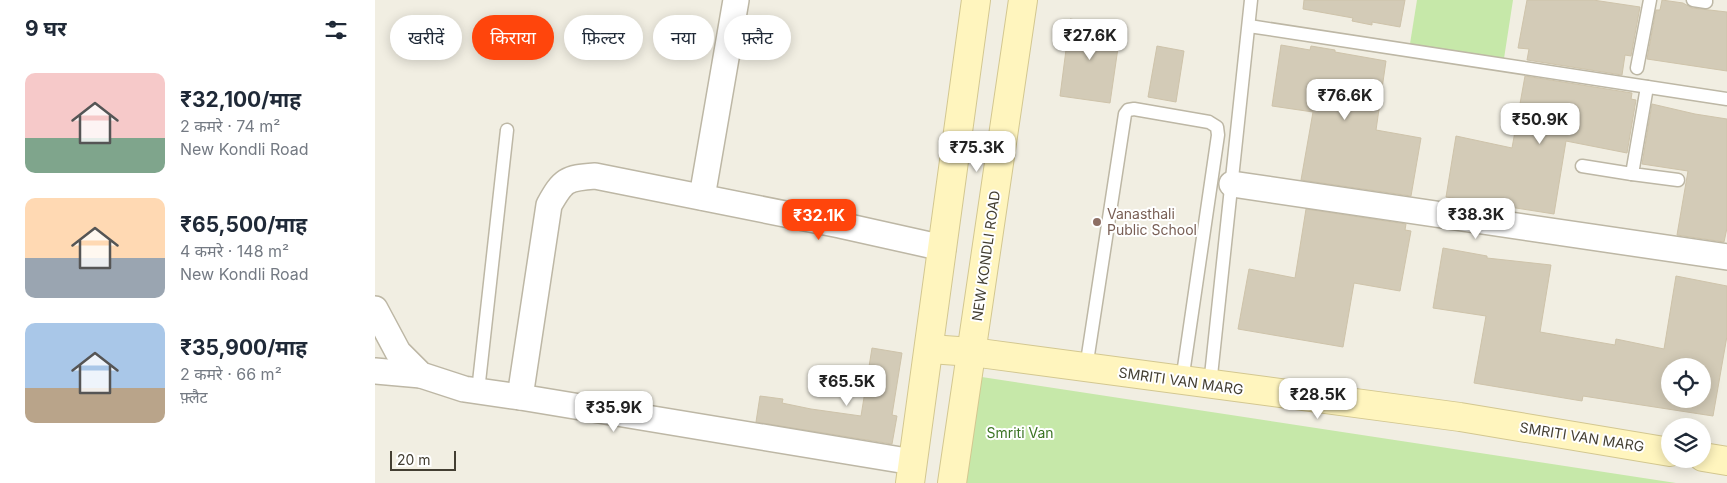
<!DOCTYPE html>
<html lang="hi">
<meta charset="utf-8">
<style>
:root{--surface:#fff;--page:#f6f6f7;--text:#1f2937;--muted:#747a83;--accent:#ff450c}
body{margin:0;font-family:Inter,"Noto Sans Devanagari",sans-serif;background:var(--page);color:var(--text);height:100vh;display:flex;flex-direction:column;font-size:19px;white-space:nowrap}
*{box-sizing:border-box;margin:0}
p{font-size:16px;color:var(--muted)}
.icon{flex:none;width:28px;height:28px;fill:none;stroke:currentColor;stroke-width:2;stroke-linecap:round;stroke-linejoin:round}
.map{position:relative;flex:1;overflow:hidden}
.sheet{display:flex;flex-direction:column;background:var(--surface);width:375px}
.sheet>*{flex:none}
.guide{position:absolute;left:15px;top:15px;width:475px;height:45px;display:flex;gap:10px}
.controls{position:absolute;left:1286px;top:358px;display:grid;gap:10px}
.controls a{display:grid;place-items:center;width:50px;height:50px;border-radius:50%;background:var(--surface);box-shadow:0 2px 12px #0003;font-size:25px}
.scale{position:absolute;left:15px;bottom:12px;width:66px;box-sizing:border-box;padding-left:5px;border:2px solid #433e32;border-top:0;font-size:14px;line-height:18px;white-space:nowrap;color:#433e32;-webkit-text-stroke:4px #fff;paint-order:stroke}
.price{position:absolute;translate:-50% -42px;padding:0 11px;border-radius:10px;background:#fff;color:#222;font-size:16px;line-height:32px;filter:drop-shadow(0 1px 2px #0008)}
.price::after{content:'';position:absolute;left:50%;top:30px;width:15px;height:11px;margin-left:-8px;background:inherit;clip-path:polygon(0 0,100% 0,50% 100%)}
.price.on{background:var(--accent);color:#fff}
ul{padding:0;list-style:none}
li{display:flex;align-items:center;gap:15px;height:125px;padding:0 25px}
li span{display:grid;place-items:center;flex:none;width:140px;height:100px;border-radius:10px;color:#555}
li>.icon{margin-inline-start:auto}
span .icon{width:60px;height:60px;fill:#fffc;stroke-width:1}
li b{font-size:21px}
h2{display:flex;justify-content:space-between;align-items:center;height:60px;padding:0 25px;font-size:21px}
.chip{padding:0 18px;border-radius:22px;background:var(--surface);box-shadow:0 2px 12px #0003;font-size:18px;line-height:45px}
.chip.on{background:var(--accent);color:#fff}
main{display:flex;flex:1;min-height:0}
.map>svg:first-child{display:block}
.green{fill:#c6e8a9}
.building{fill:#d3cbb7;stroke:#cec3aa;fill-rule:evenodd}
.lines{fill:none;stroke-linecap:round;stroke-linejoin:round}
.lane-casing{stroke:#bdb7a5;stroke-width:15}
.street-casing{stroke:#bdb7a5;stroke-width:28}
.secondary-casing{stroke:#d3c790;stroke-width:30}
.lane{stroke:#fff;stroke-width:12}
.street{stroke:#fff;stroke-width:25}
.secondary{stroke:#fff5be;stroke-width:28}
.education-dot{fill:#8d6e63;stroke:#fff;stroke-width:2}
.labels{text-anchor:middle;stroke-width:4;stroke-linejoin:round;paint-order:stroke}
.education-label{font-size:14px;fill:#785e54;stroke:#fff;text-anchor:start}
.street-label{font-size:14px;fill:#433e32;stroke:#fff}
.park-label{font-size:14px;fill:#3d7525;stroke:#fff}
</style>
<main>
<section class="sheet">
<h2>9 घर<svg class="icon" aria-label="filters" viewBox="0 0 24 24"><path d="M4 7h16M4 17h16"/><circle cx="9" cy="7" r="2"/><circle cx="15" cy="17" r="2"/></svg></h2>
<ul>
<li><span style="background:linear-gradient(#f6c9c9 65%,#7fa58c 0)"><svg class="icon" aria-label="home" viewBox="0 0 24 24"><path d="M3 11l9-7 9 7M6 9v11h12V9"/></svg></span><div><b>₹32,100/माह</b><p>2 कमरे · 74 m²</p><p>New Kondli Road</p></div></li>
<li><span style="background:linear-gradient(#ffd9b3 60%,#9aa5b1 0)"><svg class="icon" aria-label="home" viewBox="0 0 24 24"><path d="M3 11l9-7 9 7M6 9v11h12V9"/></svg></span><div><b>₹65,500/माह</b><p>4 कमरे · 148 m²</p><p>New Kondli Road</p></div></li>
<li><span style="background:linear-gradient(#a9c7e8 65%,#b9a48a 0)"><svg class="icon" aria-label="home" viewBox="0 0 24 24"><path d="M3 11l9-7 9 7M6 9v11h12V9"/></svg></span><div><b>₹35,900/माह</b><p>2 कमरे · 66 m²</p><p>फ़्लैट</p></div></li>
</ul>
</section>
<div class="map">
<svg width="1352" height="483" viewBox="0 0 1352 483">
<rect width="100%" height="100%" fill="#f1eee2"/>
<!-- green -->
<g class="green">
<path d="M1042,0H1138L1128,65L1034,50Z"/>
<path d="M600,376L1301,483H588Z"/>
</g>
<!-- building -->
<g class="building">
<path d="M929,0H1030L1025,27L997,22V25L977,21L978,18L928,9Z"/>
<path d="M1152,0H1218L1265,7L1256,56L1250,55L1247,75L1152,60L1154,49L1143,48Z"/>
<path d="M1287,0L1308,3L1317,8L1352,12V71L1272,59L1281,10H1285Z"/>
<path d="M695,19L746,27L735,103L685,96Z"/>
<path d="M906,45L935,50L936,46L960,50V52L1011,61L1001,130L1046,138L1036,196L926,180L938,112L897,106Z"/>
<path d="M782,46L809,51L801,102L773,97Z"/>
<path d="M1150,76L1257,93L1256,99L1261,100L1252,153L1191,141L1179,214L1071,197L1081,136L1137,148Z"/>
<path d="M1277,104L1320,114L1352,119V228L1349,242L1302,235L1313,171L1267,164Z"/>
<path d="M931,209L1031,224L1030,230L1036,231L1025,291L979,283L968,347L863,329L874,269L920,278Z"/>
<path d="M1068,248L1112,256V258L1176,265L1165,332L1240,345L1241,339L1289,349L1301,276L1352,286V336L1338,416L1208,396L1207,401L1099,383L1111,316L1058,308ZM1295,366H1328V399H1295Z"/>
<path d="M497,348L527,353L517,415L522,416L517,444L381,422L385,396L408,399L407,403L436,409L486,416Z"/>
</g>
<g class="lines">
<!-- lane casing -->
<g class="lane-casing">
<g id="lane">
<path d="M1318,0L1331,2V0"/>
<path d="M874,26L1352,99"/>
<path d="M1262,68L1275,0"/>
<path d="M1272,87L1257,174L1303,180"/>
<path d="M1207,166L1257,174"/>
<path d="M711,368L750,114L753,110L759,109L834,122L842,127L843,135L807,381"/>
<path d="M835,385L876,0"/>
<path d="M103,391L132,130"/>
</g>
</g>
<!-- street casing -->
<g class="street-casing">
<g id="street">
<path d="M857,184L1352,257"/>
<path d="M327,197L361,0"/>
<path d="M0,309L23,352L46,375L89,389L145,397L538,462"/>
<path d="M0,371L46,375"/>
<path d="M145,397L174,205C188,180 191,178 220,176L465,225L568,248"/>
</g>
</g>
<!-- secondary casing -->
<g class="secondary-casing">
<g id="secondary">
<path d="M555,349L597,352L1085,417L1295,452"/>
<path d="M1328,457L1352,461"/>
<path d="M535,483L601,0"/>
<path d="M577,483L648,0"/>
</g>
</g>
<!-- lane -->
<use href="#lane" class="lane"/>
<!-- street -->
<use href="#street" class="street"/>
<!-- secondary -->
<use href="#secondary" class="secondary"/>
</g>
<!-- markers -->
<circle class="education-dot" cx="722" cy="222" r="5"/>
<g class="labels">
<!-- education labels -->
<g class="education-label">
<text x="732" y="219">Vanasthali<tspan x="732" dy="16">Public School</tspan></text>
</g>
<!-- street labels -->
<g class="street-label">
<text transform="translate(611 256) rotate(-82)" y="5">NEW KONDLI ROAD</text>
<text transform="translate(806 381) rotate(8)" y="5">SMRITI VAN MARG</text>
<text transform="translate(1207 437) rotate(9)" y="5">SMRITI VAN MARG</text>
</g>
<!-- park labels -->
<g class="park-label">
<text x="645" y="438">Smriti Van</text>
</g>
</g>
</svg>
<div class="controls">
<a><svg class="icon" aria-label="locate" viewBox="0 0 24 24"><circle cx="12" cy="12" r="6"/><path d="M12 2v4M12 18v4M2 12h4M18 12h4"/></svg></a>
<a><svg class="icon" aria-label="layers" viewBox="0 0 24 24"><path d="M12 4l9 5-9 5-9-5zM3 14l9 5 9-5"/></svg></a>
</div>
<div class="scale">20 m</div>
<b class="price" style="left:715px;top:61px">₹27.6K</b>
<b class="price" style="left:970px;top:121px">₹76.6K</b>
<b class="price" style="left:1165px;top:145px">₹50.9K</b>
<b class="price" style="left:602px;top:173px">₹75.3K</b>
<b class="price" style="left:1101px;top:240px">₹38.3K</b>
<b class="price on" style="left:444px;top:241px">₹32.1K</b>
<b class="price" style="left:472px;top:407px">₹65.5K</b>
<b class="price" style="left:943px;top:420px">₹28.5K</b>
<b class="price" style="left:239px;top:433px">₹35.9K</b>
<div class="guide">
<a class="chip">खरीदें</a>
<a class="chip on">किराया</a>
<a class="chip">फ़िल्टर</a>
<a class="chip">नया</a>
<a class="chip">फ़्लैट</a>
</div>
</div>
</main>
